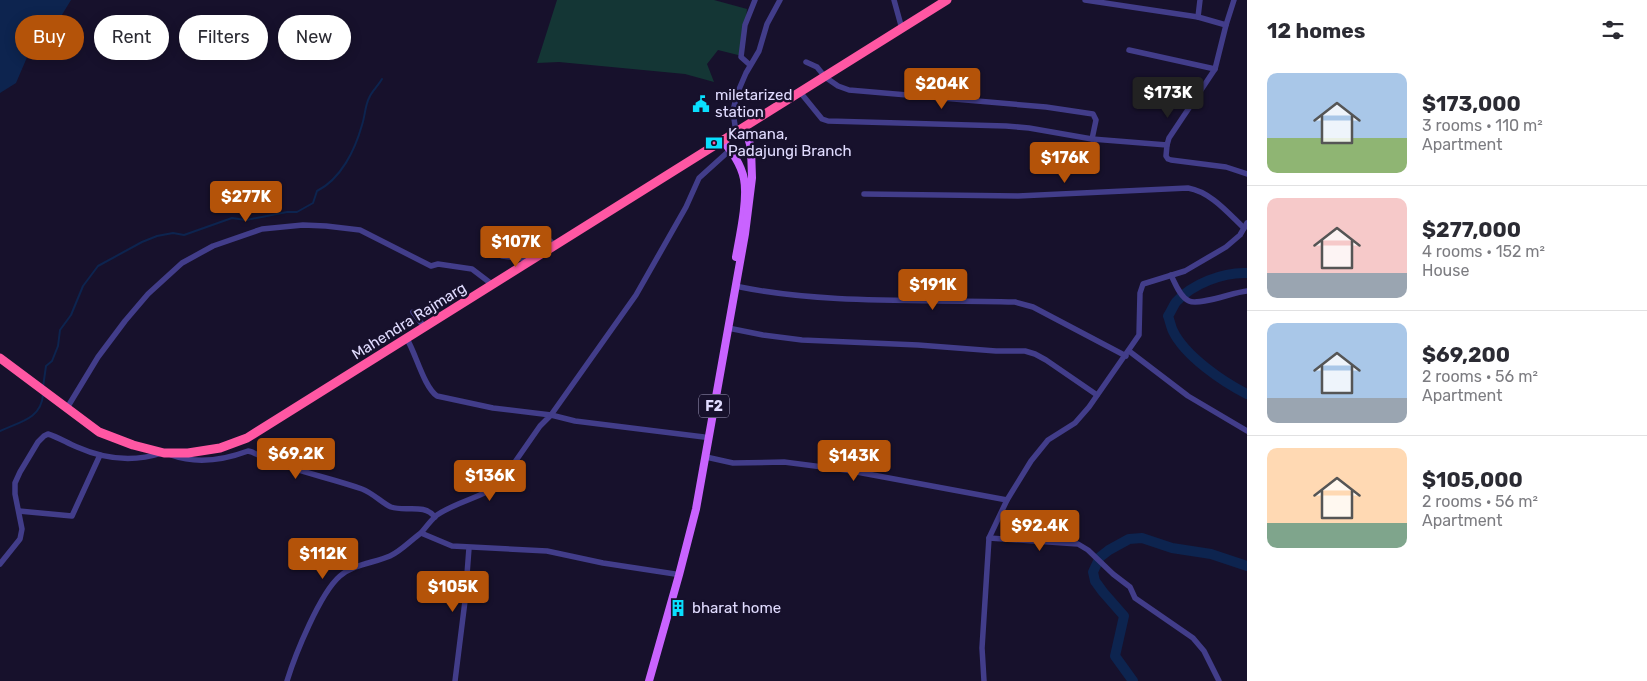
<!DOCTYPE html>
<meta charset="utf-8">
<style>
:root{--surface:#fff;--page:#f7f7f7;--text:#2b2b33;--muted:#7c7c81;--line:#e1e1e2;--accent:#b45309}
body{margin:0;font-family:Rubik,sans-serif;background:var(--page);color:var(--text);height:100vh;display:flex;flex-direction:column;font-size:19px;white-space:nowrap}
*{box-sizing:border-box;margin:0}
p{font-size:16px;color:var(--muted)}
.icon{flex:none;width:28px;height:28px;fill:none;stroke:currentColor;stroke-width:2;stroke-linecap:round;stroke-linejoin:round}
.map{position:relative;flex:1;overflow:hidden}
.drawer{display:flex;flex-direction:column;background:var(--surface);width:400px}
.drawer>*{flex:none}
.banner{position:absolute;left:15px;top:15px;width:475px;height:45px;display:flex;gap:10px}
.price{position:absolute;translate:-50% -42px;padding:0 11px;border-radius:5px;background:var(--accent);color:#fff;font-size:16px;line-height:32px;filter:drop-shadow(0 1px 2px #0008)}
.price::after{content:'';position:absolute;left:50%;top:30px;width:15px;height:11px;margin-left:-8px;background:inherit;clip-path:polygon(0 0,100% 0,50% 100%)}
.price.on{background:#222;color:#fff}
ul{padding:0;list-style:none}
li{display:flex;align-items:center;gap:15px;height:125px;padding:0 20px}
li+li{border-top:1px solid var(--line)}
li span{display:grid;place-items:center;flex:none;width:140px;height:100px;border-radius:10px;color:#555}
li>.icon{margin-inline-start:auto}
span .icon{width:60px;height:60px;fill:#fffc;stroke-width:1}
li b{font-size:21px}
h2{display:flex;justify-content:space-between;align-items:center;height:60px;padding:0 20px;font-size:21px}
.tag{padding:0 18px;border-radius:22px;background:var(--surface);box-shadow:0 2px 12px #0003;font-size:18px;line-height:45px}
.tag.on{background:var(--accent);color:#fff}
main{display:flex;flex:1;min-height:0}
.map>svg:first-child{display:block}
.green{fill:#143635}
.water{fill:#0d244f}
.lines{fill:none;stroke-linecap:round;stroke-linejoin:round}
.stream{stroke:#0d244f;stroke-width:2}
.river{stroke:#0d244f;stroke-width:10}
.minor{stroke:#423d8a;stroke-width:5.5}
.major{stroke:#c963ff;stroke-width:8}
.highway{stroke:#ff57a3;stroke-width:9}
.labels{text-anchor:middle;stroke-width:5;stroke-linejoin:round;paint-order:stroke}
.shield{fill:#17112c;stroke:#a49fc0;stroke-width:1}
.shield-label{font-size:14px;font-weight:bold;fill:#e1dcff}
.poi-label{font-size:15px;fill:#e1dcff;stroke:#17112c;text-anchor:start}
.street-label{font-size:15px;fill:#e1dcff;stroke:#17112c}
</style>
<main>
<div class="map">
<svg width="1247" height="681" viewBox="0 0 1247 681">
<rect width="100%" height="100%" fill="#17112c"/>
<!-- green -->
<path class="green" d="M557,0H714L747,9L742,56L718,50L707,64L714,82L685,74L559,62L537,63Z"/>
<!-- water -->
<path class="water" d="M0,0H71L44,44L28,55L16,83L0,93Z"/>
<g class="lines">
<!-- stream -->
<g class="stream">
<path d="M43,387L46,366L52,361L58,346L60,330L71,315L83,286L98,266L142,242L157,236L173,233L184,235L232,218L246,220L287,212H297L313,203L317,191C341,179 355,150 362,125C365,116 365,106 369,98C372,91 378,86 382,79"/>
<path d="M0,431C19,422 41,419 43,395"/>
</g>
<!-- river -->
<g class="river">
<path d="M1247,273C1223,272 1192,284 1176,302C1173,306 1171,312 1168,316C1170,321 1171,327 1173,331C1185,356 1223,382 1247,394"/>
<path d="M1133,681L1115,656L1124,616L1103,592L1095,581L1093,572L1100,557L1109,550L1129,539L1142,538L1172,548L1211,554L1247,566"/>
</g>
<!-- minor -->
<g class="minor">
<path d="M894,0L902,29"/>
<path d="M1085,0L1198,17"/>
<path d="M1200,0L1198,17L1226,25"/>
<path d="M1234,0L1226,25L1215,69L1169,138L1167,145L1166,156L1168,159L1171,160L1226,167L1247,174"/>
<path d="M1129,50L1215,69"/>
<path d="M806,62L817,67L825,77L838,86L849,90L1046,107L1093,114L1096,120L1092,139"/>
<path d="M750,65L741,57L745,25L755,0"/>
<path d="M800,92L822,119L828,121L1006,126L1029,128L1092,139L1167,145"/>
<path d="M736,133L733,111L737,94L746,73L759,51L767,24L780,0"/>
<path d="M864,194L1018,196L1188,188C1211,192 1228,213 1244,228"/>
<path d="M522,234C538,232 545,234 555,246"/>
<path d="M502,256L532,260"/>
<path d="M1171,275C1175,283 1180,297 1189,301C1199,306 1234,292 1247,291"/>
<path d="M735,286C827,305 922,299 1015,302L1033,307L1126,356"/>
<path d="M413,312L425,328"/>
<path d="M728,328L763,335L802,340L918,345L996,351H1025L1035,354L1046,360L1097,395"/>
<path d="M407,339C416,354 424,387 437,396L493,408L551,415L540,426L499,485C480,498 456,502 437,515C431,520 426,527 421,533L452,546L547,551L603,563L675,574"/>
<path d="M1129,351L1188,396L1247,431"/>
<path d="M67,408L98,357L125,321L148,294L182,263L213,246L262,229L303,225L326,226L360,230L431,266L438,264L472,269L493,285"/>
<path d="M704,437L575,421L551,415L636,295L686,207L699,178L730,150"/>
<path d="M171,455C196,464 224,460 248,451L252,452C287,470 325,476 362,489C373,493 383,504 391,507C406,512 424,503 435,517"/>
<path d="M706,457L733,463L784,462L846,470L1007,500"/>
<path d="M19,511L72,516L100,455"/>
<path d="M989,538L1078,544L1088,550L1113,574L1130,587L1135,598L1193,638L1204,651L1219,681"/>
<path d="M0,564L20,539L22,529L15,494V483L20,472L38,442L44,436L48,434C58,437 67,443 77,447C104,459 134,462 162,453"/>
<path d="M287,681C295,655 320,593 340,576C354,564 374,563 390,556C401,551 411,540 421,533"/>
<path d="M455,681L465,601L469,548"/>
<path d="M984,681L982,648L989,538L1007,500L1031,461L1048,440L1075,423L1089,407L1139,335L1140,293L1143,284L1185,271L1226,247L1240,235L1247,223"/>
</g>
<!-- major -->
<g class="major">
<path d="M723,141C732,152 741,164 744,179C748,199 740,235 736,257"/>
<path d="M649,681L679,575L696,509L745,234L752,178L751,148L745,127"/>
</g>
<!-- highway -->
<path class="highway" d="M0,358L99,432L133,445L164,453H188L220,448L247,438L947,0"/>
</g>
<!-- icons -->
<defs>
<g id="civic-bare" transform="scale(1.35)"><path d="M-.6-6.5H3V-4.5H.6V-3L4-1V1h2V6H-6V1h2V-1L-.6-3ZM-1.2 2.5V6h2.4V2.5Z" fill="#09dffe" stroke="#17112c" stroke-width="2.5" paint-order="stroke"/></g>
<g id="bank-bare" transform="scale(1.35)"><path d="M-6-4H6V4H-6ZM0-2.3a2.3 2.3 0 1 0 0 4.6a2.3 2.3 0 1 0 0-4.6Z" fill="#09dffe" stroke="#17112c" stroke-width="2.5" paint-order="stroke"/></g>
<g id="building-bare" transform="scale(1.35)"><path d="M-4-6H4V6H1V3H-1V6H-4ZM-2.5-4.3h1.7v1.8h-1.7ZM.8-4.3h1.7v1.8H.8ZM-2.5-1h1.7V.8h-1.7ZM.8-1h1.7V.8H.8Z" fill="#09dffe" stroke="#17112c" stroke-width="2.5" paint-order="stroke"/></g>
</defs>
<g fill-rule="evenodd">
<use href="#civic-bare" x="701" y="104"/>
<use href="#bank-bare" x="714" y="143"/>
<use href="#building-bare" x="678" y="608"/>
</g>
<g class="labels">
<!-- shield labels -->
<rect class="shield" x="699" y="394.5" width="30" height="23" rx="4"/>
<g class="shield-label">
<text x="714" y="411">F2</text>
</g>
<!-- poi labels -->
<g class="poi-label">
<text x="715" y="100">miletarized<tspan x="715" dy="17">station</tspan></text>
<text x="728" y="139">Kamana,<tspan x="728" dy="17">Padajungi Branch</tspan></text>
<text x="692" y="613">bharat home</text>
</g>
<!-- street labels -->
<g class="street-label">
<text transform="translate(409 321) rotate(-32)" y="5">Mahendra Rajmarg</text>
</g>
</g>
</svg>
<b class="price" style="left:942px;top:110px">$204K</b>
<b class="price on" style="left:1168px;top:119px">$173K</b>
<b class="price" style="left:1065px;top:184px">$176K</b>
<b class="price" style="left:246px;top:223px">$277K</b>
<b class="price" style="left:516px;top:268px">$107K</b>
<b class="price" style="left:933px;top:311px">$191K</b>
<b class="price" style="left:296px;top:480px">$69.2K</b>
<b class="price" style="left:854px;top:482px">$143K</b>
<b class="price" style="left:490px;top:502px">$136K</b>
<b class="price" style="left:1040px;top:552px">$92.4K</b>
<b class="price" style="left:323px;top:580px">$112K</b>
<b class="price" style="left:453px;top:613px">$105K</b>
<div class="banner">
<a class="tag on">Buy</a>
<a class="tag">Rent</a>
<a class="tag">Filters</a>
<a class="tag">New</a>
</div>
</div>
<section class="drawer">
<h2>12 homes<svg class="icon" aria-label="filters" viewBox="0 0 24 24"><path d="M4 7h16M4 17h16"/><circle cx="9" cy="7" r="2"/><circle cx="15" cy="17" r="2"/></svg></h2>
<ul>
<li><span style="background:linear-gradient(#a9c7e8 65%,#8fb573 0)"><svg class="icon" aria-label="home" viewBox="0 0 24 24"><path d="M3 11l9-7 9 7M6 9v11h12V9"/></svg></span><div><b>$173,000</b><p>3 rooms · 110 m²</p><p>Apartment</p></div></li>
<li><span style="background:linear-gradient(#f6c9c9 75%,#9aa5b1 0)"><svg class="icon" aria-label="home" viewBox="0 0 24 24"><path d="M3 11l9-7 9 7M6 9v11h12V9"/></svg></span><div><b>$277,000</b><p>4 rooms · 152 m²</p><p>House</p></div></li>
<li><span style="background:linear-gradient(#a9c7e8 75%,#9aa5b1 0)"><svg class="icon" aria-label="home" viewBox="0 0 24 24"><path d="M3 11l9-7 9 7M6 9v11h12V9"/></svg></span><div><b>$69,200</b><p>2 rooms · 56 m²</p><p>Apartment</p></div></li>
<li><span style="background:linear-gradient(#ffd9b3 75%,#7fa58c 0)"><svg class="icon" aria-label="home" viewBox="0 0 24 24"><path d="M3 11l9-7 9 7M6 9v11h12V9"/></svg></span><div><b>$105,000</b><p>2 rooms · 56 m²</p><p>Apartment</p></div></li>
</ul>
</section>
</main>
